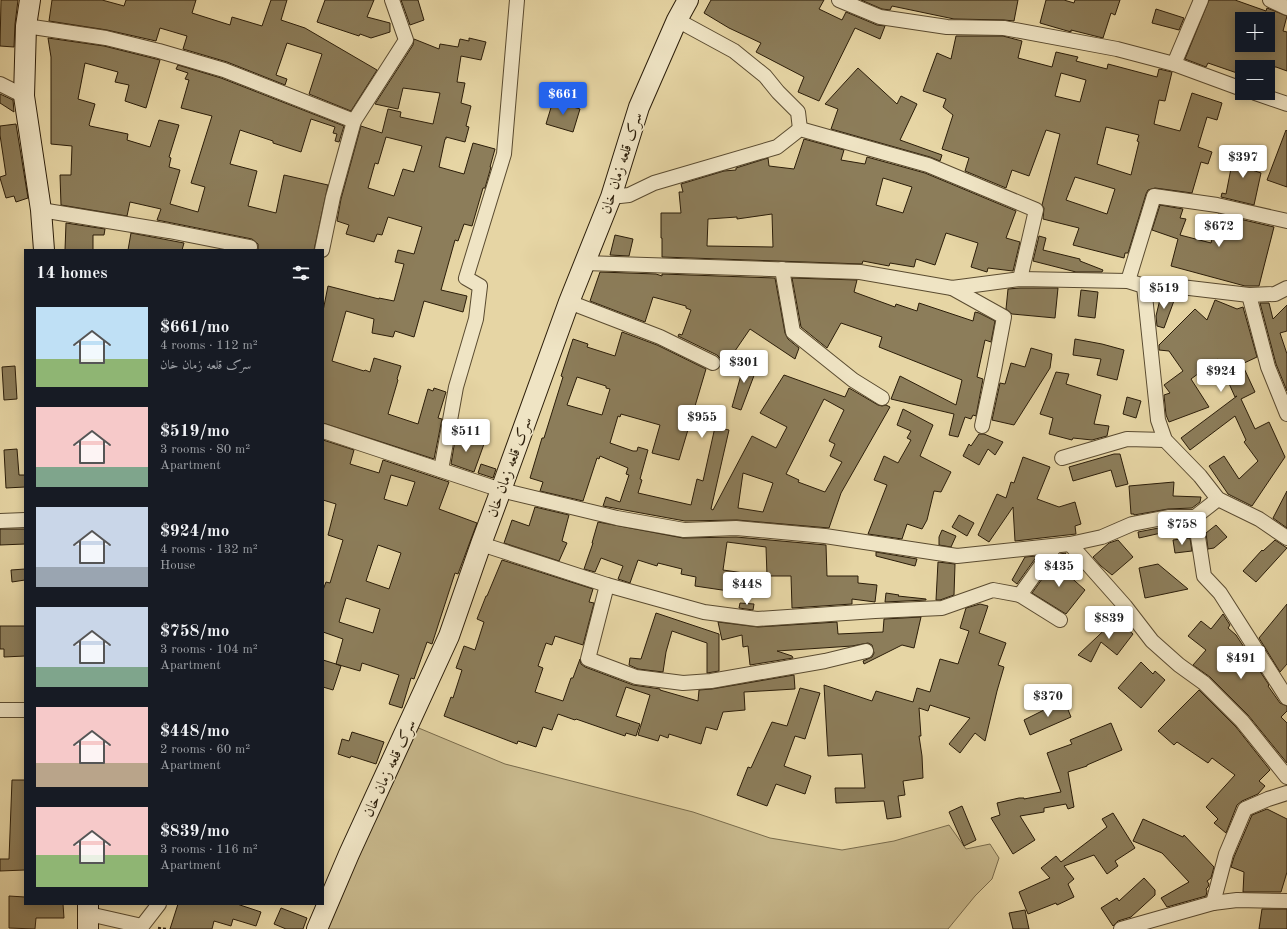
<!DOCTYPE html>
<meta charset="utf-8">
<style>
:root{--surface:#171b24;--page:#242831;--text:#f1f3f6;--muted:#9ea1a6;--accent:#2563eb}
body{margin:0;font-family:"Old Standard TT",Amiri,serif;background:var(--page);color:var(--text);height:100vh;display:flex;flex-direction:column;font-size:15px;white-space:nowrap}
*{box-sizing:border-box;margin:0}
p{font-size:13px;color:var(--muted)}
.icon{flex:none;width:22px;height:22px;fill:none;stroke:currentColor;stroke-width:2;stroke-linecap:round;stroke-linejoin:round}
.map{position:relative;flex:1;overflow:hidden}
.drawer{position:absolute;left:24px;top:249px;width:300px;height:656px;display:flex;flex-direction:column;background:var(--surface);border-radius:0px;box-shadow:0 2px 10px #0003}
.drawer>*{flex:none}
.controls{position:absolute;left:1235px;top:12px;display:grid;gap:8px}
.controls a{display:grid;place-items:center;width:40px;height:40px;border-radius:0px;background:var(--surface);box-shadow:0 2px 10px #0003;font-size:20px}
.price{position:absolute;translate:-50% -34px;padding:0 9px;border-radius:4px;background:#fff;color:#222;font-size:13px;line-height:26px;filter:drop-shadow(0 1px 2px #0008)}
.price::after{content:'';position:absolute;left:50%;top:24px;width:12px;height:9px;margin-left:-6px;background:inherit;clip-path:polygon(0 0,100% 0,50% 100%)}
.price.on{background:var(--accent);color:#fff}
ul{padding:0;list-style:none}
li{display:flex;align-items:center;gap:12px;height:100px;padding:0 12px}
li span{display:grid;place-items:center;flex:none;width:112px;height:80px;border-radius:0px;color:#555}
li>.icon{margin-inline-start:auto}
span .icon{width:48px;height:48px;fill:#fffc;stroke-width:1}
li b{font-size:17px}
h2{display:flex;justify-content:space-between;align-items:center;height:48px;padding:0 12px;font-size:17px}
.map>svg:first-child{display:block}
.green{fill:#c6b68a;stroke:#786a4a}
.building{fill:#8c7d5a;stroke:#2b1d09;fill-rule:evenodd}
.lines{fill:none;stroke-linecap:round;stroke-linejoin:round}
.street-casing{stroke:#5a4b30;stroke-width:16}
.secondary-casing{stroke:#2b1d09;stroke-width:22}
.path{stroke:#2b1d09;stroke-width:2.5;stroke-dasharray:3 2;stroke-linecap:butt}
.street{stroke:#efe4c4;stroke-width:14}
.secondary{stroke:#efe4c4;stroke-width:20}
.labels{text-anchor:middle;stroke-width:3.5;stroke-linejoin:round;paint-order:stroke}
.street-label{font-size:15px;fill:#2b1d09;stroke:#efe4c4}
</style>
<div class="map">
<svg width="1287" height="929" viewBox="0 0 1287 929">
<rect width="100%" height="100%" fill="#e6d5a4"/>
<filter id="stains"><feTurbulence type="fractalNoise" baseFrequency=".005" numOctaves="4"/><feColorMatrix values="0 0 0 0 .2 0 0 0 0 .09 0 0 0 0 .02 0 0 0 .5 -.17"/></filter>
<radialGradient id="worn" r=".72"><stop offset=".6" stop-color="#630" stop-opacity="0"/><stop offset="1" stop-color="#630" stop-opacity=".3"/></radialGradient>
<!-- green -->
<path class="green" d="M409,724L505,764L693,812L770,838L842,850L894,841L949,825L966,849L990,844L999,858L992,879L975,896L948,929H317Z"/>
<!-- building -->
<g class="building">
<path d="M1,0H18L15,24L14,47L0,46Z"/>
<path d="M52,0H102L124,6L126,0H196L192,13L230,25L232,17L262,26L271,0H287L281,20L305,28L377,70L351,111L309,94L322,54L287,43L276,75L287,79L285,85L227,62L183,49L187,36L160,28L156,41L107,30L49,21Z"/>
<path d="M325,0H374L367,17L390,23V32L371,38L360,34L359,36L317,22Z"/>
<path d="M401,0H418L424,20L410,25Z"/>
<path d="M711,0H824L819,9L842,20L846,12L877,25L885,26L880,39L855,28L819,101L798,92L804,77L756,52L761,43L729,28L704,13Z"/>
<path d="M861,0H1018L1014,21L1004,20L954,19L892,6L890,10L882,9Z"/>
<path d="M1046,0H1064L1074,3L1075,0H1120L1115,15L1111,13L1103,38L1071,30V32L1040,23Z"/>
<path d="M1209,0H1235L1266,11L1267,8L1287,16L1283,31L1287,32V71L1276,67H1239L1237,73L1208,63L1206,67L1185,59ZM1242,19H1268V45H1242Z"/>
<path d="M1156,9L1184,18L1179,30L1152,23Z"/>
<path d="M956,36H1003L1022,41L1018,58L1052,67L1056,52L1078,57L1076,61L1107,69L1108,64L1157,77L1159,69L1172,72L1165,101L1159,100L1154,124L1180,131L1192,93L1222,103L1217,120L1207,117L1198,147L1212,152L1208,164L1201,162L1192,193L1155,188L1148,190L1146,194L1128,253H1125L1124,258L1073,245L1079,228L1043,219L1044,208L1042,205L1060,134L1046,130L1029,176L1012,170L1006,188L965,171L969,158L942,149L953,115L943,107L946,99L923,91L937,53L951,59ZM1061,73L1086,80L1080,102L1055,96ZM1106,127L1139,135L1137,141L1139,142L1131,175L1097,164ZM1075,177L1115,189L1107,214L1066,200Z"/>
<path d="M48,38L104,46L160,60L146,108L125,101L129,85L115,82L118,72L85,63L78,99L95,104L89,125L90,126L128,134L127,140L150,147L159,120L179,125L169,157L171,158L169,167L180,170L170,204L198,212L205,187L191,183L212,116L181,108L189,80L185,79L188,73L176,69L178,65L221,78L344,126L339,142L335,141L337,134L333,133L335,127L311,119L301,152L273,143V141L240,130L230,164L257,171L248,206L276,213L284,175L328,185L314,250H258V244L252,239L157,220L161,209L130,202L127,216L61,205L60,175H71L72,146L51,144V57Z"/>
<path d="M469,38L486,42L481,60L461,56L457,82L465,83L461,103L471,106L466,126L469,127L465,142L446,137V139H445L439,167L464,174L473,143L495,149L490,167H491L485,188H483L472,226L464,224L458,241L455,240L441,290L467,296L463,312L424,301L414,337L395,331L393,337L372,333L374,319L346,311L332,361L364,371L365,370L370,372L374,358L401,366L397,379L398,380L388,414L418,424L428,389L433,391L434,388L446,392L438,418L442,419L434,459L323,423V311L328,286L379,299V298L394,301L404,264L395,262L398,250L414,254L422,227L388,217L382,235L377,234L374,242L346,234L349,225L337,221L341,199L361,126L382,133L388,109L401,112L400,117L433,124L440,93L403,88L398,109L375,104L413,45L414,39L439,49L440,44L458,47L460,39L469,41ZM386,137L422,146L414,172L403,169L394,196L368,188L375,163L378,164Z"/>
<path d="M858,68L897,104L901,96L917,104L900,140L942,155L940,161L930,157L831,129L838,109L825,104Z"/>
<path d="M0,94L13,100L14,112L0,103Z"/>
<path d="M553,101L580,109L573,132L546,124Z"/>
<path d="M16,124L28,198L16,202L14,196L6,198L0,178V177L6,175L0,135V126Z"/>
<path d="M1286,130L1287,131V187L1267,180Z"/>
<path d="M804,139L844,150L841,160L865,164L867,157L925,173L1016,211L1006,238L1020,242L1013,271L988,268L987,272L971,267L978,243L946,233L935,265L916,259L914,267L890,263L889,266L863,261L862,264L662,257V238H661V213H681L679,192H683L681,184L724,171L736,170V168L768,158L769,166L794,169ZM883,178L912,187L903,213L876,205ZM772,214L773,247L707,246L708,219L737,217V219Z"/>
<path d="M1235,148L1254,155L1249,169L1261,173L1254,205L1221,197L1222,193L1226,194Z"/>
<path d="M1160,205L1183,209L1180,218L1186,219L1180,235L1211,243L1218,214L1274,227L1259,286H1245L1171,266L1178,239L1152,230Z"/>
<path d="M66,223L105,229L104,235H93V250H65Z"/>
<path d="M131,233L184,243L182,250H128Z"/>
<path d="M615,235L633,239L629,256L610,255Z"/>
<path d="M1039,236L1046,238L1043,250L1080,259V261L1103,270L1102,272H1076L1033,261Z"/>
<path d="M600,272L656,274L662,276V274L775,278L785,333L788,339L799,348L795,359L750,329L726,364L721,362L720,358L717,355L678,336L679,334L682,335L691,310L686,308V306L653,297L645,322L590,301Z"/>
<path d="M792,278L857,280L854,292L895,307L896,304L917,311L919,303L973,321L975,312L979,313L995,321L991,342L985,340L977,377L983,379L976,416L973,415L971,419L965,417L958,437L949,435L954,414L891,399L900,376L956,405L962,380L879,347L882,337L841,323L827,348L801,327Z"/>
<path d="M1020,288H1058L1055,318L1012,314L1006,309L1008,289Z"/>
<path d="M1081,290L1098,292L1095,318L1078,316Z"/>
<path d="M1161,295H1168L1175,298L1164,328L1157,326L1156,316Z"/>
<path d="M1215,300L1237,309L1243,307L1257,357L1242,364L1255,392L1241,399L1255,429L1269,422L1285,457L1252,506L1228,494L1209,466L1224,456L1239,479L1258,461L1244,442L1246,440L1235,416L1190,450L1181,438L1237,396L1235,397L1218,359L1191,379L1209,407L1169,422L1166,415L1164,395L1170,393L1164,385L1183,371L1169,351L1159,350V345L1195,309L1207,320Z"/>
<path d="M1260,303H1269L1273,319L1287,305V331L1280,333L1287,354V391L1276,364Z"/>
<path d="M622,332L657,345L706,369L679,460L652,453L660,425L621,414L620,417L618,416L610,443L633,451H637L638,447L648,450L640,479L642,480L638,493L691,505L697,479L703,481L715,427L729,430L711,509L713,510L752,436L776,448L787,427L760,413L784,375L845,397L849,388L878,405L882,406L886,405L890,407L841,493L829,528L737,520L685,521L603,506L606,497L620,502L629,475L626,474L628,468L600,456L599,459L597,458L583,501L540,491L543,482L530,478L542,438H544L563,377L561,376L573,339L588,344L587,347L615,356ZM577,377L606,386V388L610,389L602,415L567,405ZM824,399L844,410L829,441L835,444L830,456L842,462L825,492L798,482L799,480L786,474ZM743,473L773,483L763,512L738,508Z"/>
<path d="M1075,339L1102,344L1124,350L1117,380L1097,375L1101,359L1073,355Z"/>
<path d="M1031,348L1052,354L1050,368L1014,425L992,420L1000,383L1005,384L1011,363L1025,367Z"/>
<path d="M745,361L758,365L741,410L732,407Z"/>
<path d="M15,366L17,399L4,400L2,367Z"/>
<path d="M1056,372L1069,374L1066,384L1101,395L1094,424L1109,426L1107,436L1092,440L1073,438L1072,440L1049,434L1053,418L1040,414Z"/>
<path d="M1127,397L1141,401L1136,418L1123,414Z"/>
<path d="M903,409L933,425L920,456L951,472L941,492L934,491L927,520L922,529L907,524L902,539L868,534L887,485L874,480L884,456L898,463L911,440L907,438L911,431L897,425Z"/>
<path d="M456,434L484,444L474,472L451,464Z"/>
<path d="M979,434H984L1003,442L995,455L988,449L979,465L963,456L969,444L971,446Z"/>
<path d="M323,440L354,450L350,464L379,473L383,460L449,482L439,509L477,523L458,574L455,573L432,644L427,642L414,679L411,678L402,708L389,704L399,675L362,663L360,671L336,664L341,666L333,690L323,687V660L336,664L343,639L323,632V590L326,582L330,583L343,540L328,535L336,504L323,500ZM391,475L415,482L407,506L384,499ZM378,545L401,553L389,589L366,581ZM346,598L380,609L373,633L339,622Z"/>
<path d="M17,449L19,475H25V487L6,488L4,450Z"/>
<path d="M1114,454H1120L1128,484L1116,487L1111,470L1073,481L1069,467Z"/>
<path d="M1023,457L1050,467L1037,499L1059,507L1075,502L1081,524L1075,526L1076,534L1015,541L1013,507L989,542L978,535L997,494L1006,498L1011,482L1014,483Z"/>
<path d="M481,464L496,469L493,478L478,473Z"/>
<path d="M1174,482L1173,496L1201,497L1200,502L1192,508L1168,509L1134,515V514H1131L1129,486Z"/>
<path d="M1287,491V528L1273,518Z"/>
<path d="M535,507L569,515L562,541L567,543L559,561L504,543L512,520L529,526Z"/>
<path d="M959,515L974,523L967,536L952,527Z"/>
<path d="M598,522L683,538L736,537L826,545L827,576H858V583L877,585L875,602L852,599V604L792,608L791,576H767L766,547L727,542L723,570L751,574L749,594L695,586L696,577L681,574L682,569L658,563L657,566L638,560L630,583L618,579L623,566L601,558L595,572L584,569L593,543H592Z"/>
<path d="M1216,525L1227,537L1214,548L1208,549L1206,533Z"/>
<path d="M1169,526H1183V528L1139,538L1138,532Z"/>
<path d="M0,529H25V544L0,545Z"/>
<path d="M942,530L956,536L951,547L939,545V537Z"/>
<path d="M1190,538L1192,551L1175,553L1173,540Z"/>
<path d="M1118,540L1133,557L1112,575L1101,566L1093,557L1109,543Z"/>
<path d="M1275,540L1287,548L1256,582L1243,571L1262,550L1263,551Z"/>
<path d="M876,552L917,559L915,566L876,556Z"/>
<path d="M1066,553L1057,565L1085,590L1066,614L1032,593L1060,554Z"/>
<path d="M1037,556L1017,584L1012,580L1025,557Z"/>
<path d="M502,560L593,589L589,602L594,603L583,645L555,636L552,645L546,643L538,666L543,668L535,692L563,701L571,678H573L580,659L581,664L585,667L633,685L660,689V690L698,701L699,690L712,689L794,675L795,689L744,692L745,710L723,712L717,730L706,727L701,744L669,734L668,738L660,735L658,741L638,735L650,695L626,687L616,716L640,724L636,736L626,733L625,736L576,719L575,720L558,714L552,730L543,727L536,747L518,741L517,744L444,716L451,697L453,698L462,670L456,668L464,646L475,650L484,622L477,619L486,596H487Z"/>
<path d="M938,562L955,564L954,595L940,600H936Z"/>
<path d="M1158,564L1188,589L1145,598L1139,568Z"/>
<path d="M25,569V580L12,582L11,570Z"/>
<path d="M886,593L899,595L898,596L926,599V600L885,602Z"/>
<path d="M740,603L754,604L753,610L739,608Z"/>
<path d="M980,604L988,606L979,633L1006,643L998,665L1004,667L997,691L985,741L975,733L960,753L949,744L970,718L930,705L928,711L919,708L921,736H919L922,756L923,778L903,781L905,795L898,796L901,817L887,819L884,801L836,803L835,788H865L862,754L828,756L824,685L872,701L876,691L913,702L917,688L930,692L940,659L958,664L969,631L960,628L966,608Z"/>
<path d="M1287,604V664L1280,672L1259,638Z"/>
<path d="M656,613L719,634V671L707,673V643L672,631L666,652L663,672L638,669L629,665L630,658L641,659Z"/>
<path d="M1223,614L1230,625L1228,628L1236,635L1269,685L1268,686L1280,703L1287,706V711L1281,717L1287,723V763L1248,715L1210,677L1193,665L1206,650L1188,636L1201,621L1211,629Z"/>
<path d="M921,617L914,648L902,645L864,664L863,661L872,657L874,653L872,645L868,643L852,646L777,651L792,656L793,658L750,665L748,646L743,647L742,635L722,640L718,622L758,627L837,622L838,634L883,632L884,619Z"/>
<path d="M1116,619L1133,634L1117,655L1101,642L1091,662L1078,655Z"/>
<path d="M0,626H25V656L4,657V649H0Z"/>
<path d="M1141,662L1153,674L1155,671L1165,680L1141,708L1118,688Z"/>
<path d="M800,688L820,693L805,739L795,736L784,766L811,776L805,794L776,784L767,806L737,795L748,767L751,768L772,722L787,726Z"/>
<path d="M1199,690L1236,727L1270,770L1259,781L1265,786L1258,794L1242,801L1237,805L1226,833L1214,823L1218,819L1206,807L1235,775L1212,758L1208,763L1177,742L1174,745L1158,731Z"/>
<path d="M1064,700L1071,717L1030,735L1024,720Z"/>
<path d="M1111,723L1122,750L1087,765V766L1068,772L1074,807L1068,809L1066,804L1044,808V812L1020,816L1035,840L1013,854L991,818L1000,815L997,803L1019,798H1024V799L1061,792L1047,753L1072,744L1070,740Z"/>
<path d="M352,732L384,742L376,764L351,756L350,758L338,754L342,739L349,741Z"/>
<path d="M12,780H25V870L0,871V859H9Z"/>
<path d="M962,806L976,840L964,846L949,812Z"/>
<path d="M1267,809L1287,819V872L1281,892H1243L1244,872L1231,867L1234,857L1252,815Z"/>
<path d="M1113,813L1135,848L1115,861L1118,866L1107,874L1094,855L1064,866L1074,879L1068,884L1074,897L1057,905L1056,903L1028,914L1019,892L1050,878L1041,868L1056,856L1061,862L1107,827L1102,819Z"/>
<path d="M1143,819L1183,837L1184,835L1214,867L1211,878L1207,881L1209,884L1208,887L1206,889L1207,891L1206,896L1167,907L1161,898L1189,882L1162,853L1133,841Z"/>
<path d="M1144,878L1155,890V895L1131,917L1118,921L1113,926L1101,908L1117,898L1119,901Z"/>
<path d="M9,896L25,897V904H63L64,918H36L35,929L9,928Z"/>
<path d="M178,904H237L261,912L256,926L233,919L231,926L214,921L212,929H170Z"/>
<path d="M281,908L307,918L303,929H286L274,924Z"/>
<path d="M1262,909H1287V929H1259Z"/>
<path d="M1025,910L1029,929H1013L1009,913Z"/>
</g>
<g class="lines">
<!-- street casing -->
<g class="street-casing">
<g id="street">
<path d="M839,0L880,17L947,27L1004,28L1117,49L1174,64L1242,89"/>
<path d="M1270,0L1287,8"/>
<path d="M677,20L734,51L765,76L778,92L798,112L800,129"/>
<path d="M26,26L106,38L159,51L224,70L354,121"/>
<path d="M1174,64L1201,0"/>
<path d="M0,84L24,96"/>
<path d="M1255,93L1287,104"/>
<path d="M611,197L629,195L654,183L777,147L800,129L928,165L1036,210L1020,279"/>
<path d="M41,210L169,231L250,247"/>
<path d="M322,250L333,197L354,121L406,40L392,0"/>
<path d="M584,263L860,272L952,288L1020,279L1128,281L1144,286L1181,287L1249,295L1275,294L1287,288"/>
<path d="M782,269L793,332L853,380L882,398"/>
<path d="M1128,281L1154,196L1217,205L1287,221"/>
<path d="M1144,286L1158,420L1165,440L1200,476L1218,499L1259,519L1287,538"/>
<path d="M952,288L1004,317L994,370L982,426"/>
<path d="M1249,295L1268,367L1287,414"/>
<path d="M569,302L660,337L713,363"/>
<path d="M323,431L501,490L617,518L684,530L736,528L825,536L957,556L1070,544L1102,537L1132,524L1168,517H1195L1218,499"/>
<path d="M1062,458L1127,439L1165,440"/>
<path d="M441,470L456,387L476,319L480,286L466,278L504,154L517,0"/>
<path d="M1195,517L1204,576L1220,593L1287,698"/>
<path d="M0,521L25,520"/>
<path d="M481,544L607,585L704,612L757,619L875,611L942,608L993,590L1020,595"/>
<path d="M1070,544L1125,606L1152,641L1179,665L1204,683L1242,721L1287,777"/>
<path d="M1055,546L1020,595L1060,620"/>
<path d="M607,585L588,659L636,677L683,683L711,681L825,661L866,651"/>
<path d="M0,710H25"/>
<path d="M1213,903L1226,854L1245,809L1268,799L1287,793"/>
<path d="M89,914L142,926L159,904"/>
<path d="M1121,929L1213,903L1237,900L1287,901"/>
</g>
</g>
<!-- secondary casing -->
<g class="secondary-casing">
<g id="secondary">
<path d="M30,0L26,26L24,96L41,210L44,250"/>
<path d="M88,929V904"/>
<path d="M317,929L349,854L449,636L481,544L501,490L569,302L611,197L639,107L677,20L688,0"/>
</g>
</g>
<!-- path -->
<path class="path" d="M158,928L166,929"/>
<!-- street -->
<use href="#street" class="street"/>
<!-- secondary -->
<use href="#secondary" class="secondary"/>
</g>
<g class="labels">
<!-- street labels -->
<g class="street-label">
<text transform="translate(621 163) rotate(-72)" y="5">سرک قلعه زمان خان</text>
<text transform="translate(509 467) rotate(-70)" y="5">سرک قلعه زمان خان</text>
<text transform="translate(389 768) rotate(-65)" y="5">سرک قلعه زمان خان</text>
</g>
</g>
<rect width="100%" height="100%" filter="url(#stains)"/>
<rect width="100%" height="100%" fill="url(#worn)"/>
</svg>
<div class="controls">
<a>+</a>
<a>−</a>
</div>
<b class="price on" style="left:563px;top:116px">$661</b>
<b class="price" style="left:1243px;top:179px">$397</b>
<b class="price" style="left:1219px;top:248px">$672</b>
<b class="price" style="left:1164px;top:310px">$519</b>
<b class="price" style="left:744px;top:384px">$301</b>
<b class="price" style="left:1221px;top:393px">$924</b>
<b class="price" style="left:702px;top:439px">$955</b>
<b class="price" style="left:466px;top:453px">$511</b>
<b class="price" style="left:1182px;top:546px">$758</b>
<b class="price" style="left:1059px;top:588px">$435</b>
<b class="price" style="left:747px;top:606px">$448</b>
<b class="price" style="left:1109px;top:640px">$839</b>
<b class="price" style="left:1241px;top:680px">$491</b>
<b class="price" style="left:1048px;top:718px">$370</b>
<section class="drawer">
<h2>14 homes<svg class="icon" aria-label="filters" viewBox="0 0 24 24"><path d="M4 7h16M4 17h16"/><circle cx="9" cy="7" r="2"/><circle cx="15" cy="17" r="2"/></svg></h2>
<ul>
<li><span style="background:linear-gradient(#bfe0f5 65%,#8fb573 0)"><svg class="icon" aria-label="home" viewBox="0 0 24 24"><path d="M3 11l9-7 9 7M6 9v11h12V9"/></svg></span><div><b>$661/mo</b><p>4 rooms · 112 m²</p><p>سرک قلعه زمان خان</p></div></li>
<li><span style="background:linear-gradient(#f6c9c9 75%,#7fa58c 0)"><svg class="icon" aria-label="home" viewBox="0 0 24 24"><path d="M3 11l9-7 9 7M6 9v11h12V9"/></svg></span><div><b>$519/mo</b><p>3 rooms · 80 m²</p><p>Apartment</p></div></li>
<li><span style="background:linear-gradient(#c9d6e8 75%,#9aa5b1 0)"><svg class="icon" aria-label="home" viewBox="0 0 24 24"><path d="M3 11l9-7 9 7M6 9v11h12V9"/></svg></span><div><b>$924/mo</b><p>4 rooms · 132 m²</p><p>House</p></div></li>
<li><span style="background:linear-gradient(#c9d6e8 75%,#7fa58c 0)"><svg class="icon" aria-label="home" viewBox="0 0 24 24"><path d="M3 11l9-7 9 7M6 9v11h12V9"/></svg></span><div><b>$758/mo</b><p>3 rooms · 104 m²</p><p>Apartment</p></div></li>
<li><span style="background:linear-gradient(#f6c9c9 70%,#b9a48a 0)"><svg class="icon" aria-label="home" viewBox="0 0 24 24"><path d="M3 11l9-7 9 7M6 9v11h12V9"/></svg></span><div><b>$448/mo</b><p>2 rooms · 60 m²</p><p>Apartment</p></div></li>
<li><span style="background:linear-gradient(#f6c9c9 60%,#8fb573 0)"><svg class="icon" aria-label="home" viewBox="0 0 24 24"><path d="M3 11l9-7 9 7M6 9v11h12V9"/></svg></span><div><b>$839/mo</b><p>3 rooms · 116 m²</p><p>Apartment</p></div></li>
</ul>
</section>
</div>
